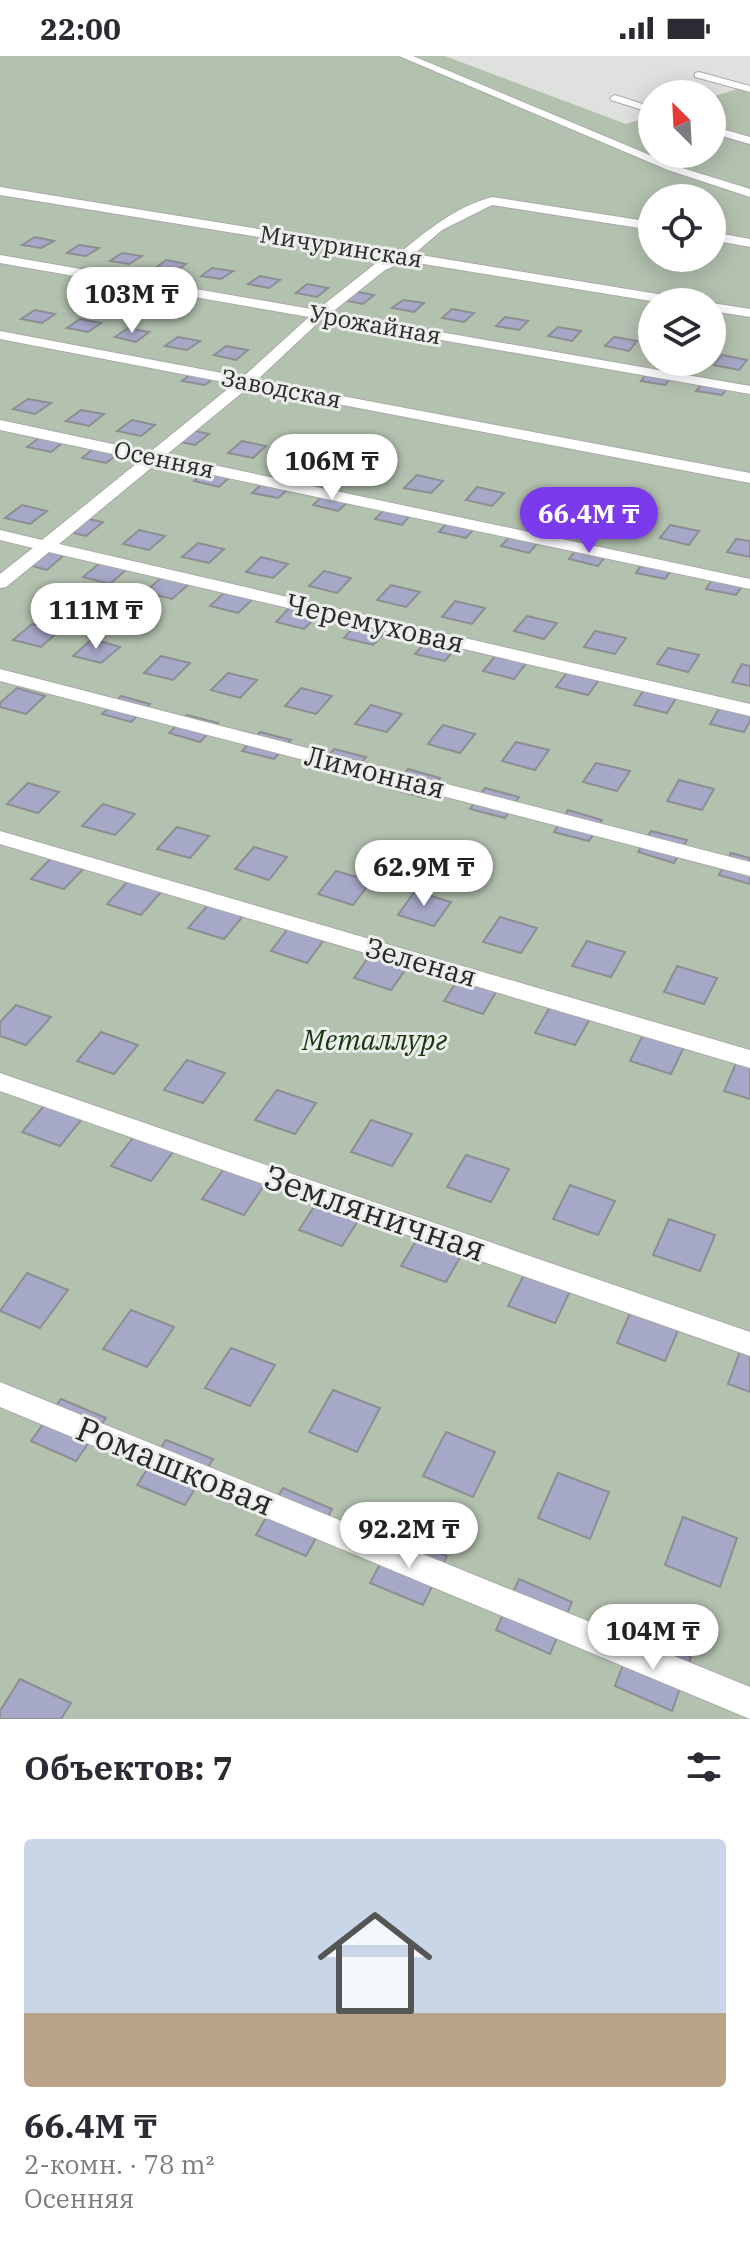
<!DOCTYPE html>
<html lang="ru">
<meta charset="utf-8">
<style>
:root{--surface:#fff;--page:#f7f7f7;--text:#2b2b33;--muted:#7c7c81;--accent:#7c3aed}
body{margin:0;font-family:"IBM Plex Serif",serif;background:var(--page);color:var(--text);height:100vh;display:flex;flex-direction:column;font-size:30px;white-space:nowrap}
*{box-sizing:border-box;margin:0}
p{font-size:26px;color:var(--muted)}
.icon{flex:none;width:44px;height:44px;fill:none;stroke:currentColor;stroke-width:2;stroke-linecap:round;stroke-linejoin:round}
.map{position:relative;height:1663px;overflow:hidden}
.sheet{display:flex;flex-direction:column;background:var(--surface);flex:1}
.sheet>*{flex:none}
.needle{width:52px;rotate:336deg}
.tools{position:absolute;left:638px;top:24px;display:grid;gap:16px}
.tools a{display:grid;place-items:center;width:88px;height:88px;border-radius:50%;background:var(--surface);box-shadow:0 4px 20px #0003;font-size:40px}
.price{position:absolute;translate:-50% -68px;padding:0 18px;border-radius:28px;background:#fff;color:#222;font-size:26px;line-height:52px;filter:drop-shadow(0 2px 4px #0008)}
.price::after{content:'';position:absolute;left:50%;top:48px;width:24px;height:18px;margin-left:-12px;background:inherit;clip-path:polygon(0 0,100% 0,50% 100%)}
.price.selected{background:var(--accent);color:#fff}
ul{padding:0;list-style:none}
li{display:grid;align-content:center;gap:16px;height:424px;padding:0 24px}
li span{display:grid;place-items:center;height:248px;border-radius:8px;color:#555}
li>.icon{margin-inline-start:auto}
span .icon{width:144px;height:144px;fill:#fffc;stroke-width:1}
li b{font-size:34px}
h2{display:flex;justify-content:space-between;align-items:center;height:96px;padding:0 24px;font-size:34px}
.status{display:flex;justify-content:space-between;align-items:center;height:56px;padding:0 40px;background:var(--surface);direction:ltr}
.status svg{height:22px;fill:currentColor}
.map>svg:first-child{display:block}
.green{fill:#b3c1af;fill-rule:evenodd}
.building{fill:#a6a8c8;stroke:#8e8e92;stroke-width:2}
.lines{fill:none;stroke-linecap:round;stroke-linejoin:round}
.minor-casing{stroke:#a8aba8;stroke-width:2}
.minor{fill:#fff;fill-rule:evenodd}
.labels{text-anchor:middle;stroke-width:6;stroke-linejoin:round;paint-order:stroke}
.far-street-label{font-size:24px;fill:#282928;stroke:#ebeeea}
.street-label{font-size:28px;fill:#282928;stroke:#ebeeea}
.park-label{font-size:28px;font-style:italic;fill:#17350c;stroke:#ebeeea}
.near-street-label{font-size:34px;fill:#282928;stroke:#ebeeea}
</style>
<div class="status"><b>22:00</b><svg viewBox="0 0 49 12"><path d="M0 12V9h3v3zM5 12V6h3v6zM10 12V3h3v9zM15 12V0h3v12zM26 1h20v11H26zM47 4h2v5h-2z"/></svg></div>
<div class="map">
<svg width="750" height="1663" viewBox="0 0 750 1663">
<rect width="100%" height="100%" fill="#dee1dd"/>
<!-- green -->
<path class="green" d="M0,0H445L626,68L652,60V98H712V41L750,29V1663H0ZM652,142H712V202H652ZM652,246H712V306H652Z"/>
<!-- building -->
<g class="building">
<path d="M35,181L54,185L41,192L22,189Z"/>
<path d="M79,189L99,192L86,200L67,197Z"/>
<path d="M122,197L142,200L129,208L110,205Z"/>
<path d="M166,204L186,208L174,216L154,213Z"/>
<path d="M212,212L233,215L221,223L201,220Z"/>
<path d="M260,220L280,224L269,232L248,228Z"/>
<path d="M307,228L328,232L317,241L296,237Z"/>
<path d="M353,235L374,239L363,248L342,244Z"/>
<path d="M403,244L424,247L414,256L392,252Z"/>
<path d="M452,253L474,257L464,266L442,262Z"/>
<path d="M35,254L55,258L42,267L21,263Z"/>
<path d="M505,261L528,265L519,274L496,270Z"/>
<path d="M80,263L101,267L88,276L67,272Z"/>
<path d="M558,271L581,275L572,285L548,280Z"/>
<path d="M128,272L149,276L136,286L115,281Z"/>
<path d="M178,281L200,285L187,294L165,290Z"/>
<path d="M614,281L637,285L629,295L605,290Z"/>
<path d="M226,290L248,294L236,304L214,299Z"/>
<path d="M722,299L747,304L739,314L714,309Z"/>
<path d="M649,314L674,319L665,329L641,325Z"/>
<path d="M195,315L218,319L205,329L182,325Z"/>
<path d="M705,324L730,329L722,339L696,335Z"/>
<path d="M28,343L51,347L35,358L13,353Z"/>
<path d="M81,354L104,358L89,370L66,365Z"/>
<path d="M132,364L155,369L141,380L117,375Z"/>
<path d="M186,373L209,378L195,389L171,384Z"/>
<path d="M43,379L66,384L51,396L27,391Z"/>
<path d="M242,385L266,390L253,402L228,397Z"/>
<path d="M97,390L121,396L106,407L82,402Z"/>
<path d="M298,395L323,401L310,412L285,407Z"/>
<path d="M357,407L382,412L369,425L344,419Z"/>
<path d="M208,413L233,418L219,431L194,425Z"/>
<path d="M417,419L443,425L431,437L404,432Z"/>
<path d="M266,424L292,430L278,442L252,437Z"/>
<path d="M477,431L504,437L492,450L466,444Z"/>
<path d="M326,437L352,442L338,455L313,449Z"/>
<path d="M540,444L567,449L556,463L529,457Z"/>
<path d="M22,449L47,455L30,468L5,462Z"/>
<path d="M388,450L414,455L402,469L375,463Z"/>
<path d="M604,457L632,462L622,476L593,470Z"/>
<path d="M77,461L103,466L86,480L61,474Z"/>
<path d="M451,462L478,468L466,482L439,476Z"/>
<path d="M670,469L699,475L689,489L660,482Z"/>
<path d="M139,474L165,480L149,494L123,488Z"/>
<path d="M513,477L541,483L529,497L501,490Z"/>
<path d="M736,483L750,485V501L727,496Z"/>
<path d="M198,487L224,493L209,507L182,501Z"/>
<path d="M580,489L609,495L598,510L569,503Z"/>
<path d="M39,493L64,499L47,514L21,507Z"/>
<path d="M261,501L288,508L273,522L246,516Z"/>
<path d="M646,502L675,509L665,523L636,517Z"/>
<path d="M100,507L127,513L110,528L83,521Z"/>
<path d="M324,515L351,522L337,537L309,530Z"/>
<path d="M716,518L746,524L736,539L706,533Z"/>
<path d="M162,521L189,528L172,543L145,536Z"/>
<path d="M391,529L420,536L406,551L377,544Z"/>
<path d="M226,535L254,542L238,557L210,550Z"/>
<path d="M455,545L485,552L472,568L442,561Z"/>
<path d="M291,550L320,557L304,573L276,566Z"/>
<path d="M527,560L557,567L544,583L514,575Z"/>
<path d="M358,566L388,573L373,589L344,582Z"/>
<path d="M32,568L59,575L41,591L13,584Z"/>
<path d="M595,575L626,582L615,598L584,591Z"/>
<path d="M429,582L458,589L445,605L415,598Z"/>
<path d="M92,583L120,591L101,607L73,600Z"/>
<path d="M668,592L699,599L688,616L657,608Z"/>
<path d="M497,598L527,606L514,623L483,615Z"/>
<path d="M161,600L190,607L173,624L144,617Z"/>
<path d="M742,608L750,610V630L732,626Z"/>
<path d="M569,614L601,621L588,639L556,631Z"/>
<path d="M228,617L257,624L240,642L211,634Z"/>
<path d="M646,631L678,639L667,657L634,649Z"/>
<path d="M17,632L45,640L26,658L0,651V647Z"/>
<path d="M301,632L332,640L316,658L285,650Z"/>
<path d="M121,640L150,648L131,666L102,658Z"/>
<path d="M371,649L402,658L387,676L355,668Z"/>
<path d="M721,649L750,657V665L744,676L710,668Z"/>
<path d="M187,659L218,667L200,686L169,677Z"/>
<path d="M443,669L475,678L460,697L428,688Z"/>
<path d="M260,676L291,684L274,703L242,695Z"/>
<path d="M516,686L549,694L535,714L502,705Z"/>
<path d="M334,693L366,701L350,721L318,712Z"/>
<path d="M596,707L630,715L617,735L583,726Z"/>
<path d="M408,713L440,722L425,742L392,733Z"/>
<path d="M679,724L714,733L702,754L667,745Z"/>
<path d="M28,727L59,736L38,757L7,748Z"/>
<path d="M485,732L519,741L505,762L470,753Z"/>
<path d="M103,748L135,758L115,779L82,770Z"/>
<path d="M568,754L602,764L589,785L554,776Z"/>
<path d="M177,771L209,780L190,802L157,793Z"/>
<path d="M651,775L687,784L674,807L638,796Z"/>
<path d="M254,791L287,801L269,824L235,813Z"/>
<path d="M731,797L750,802V828L719,819Z"/>
<path d="M53,800L86,810L64,833L31,823Z"/>
<path d="M336,815L371,825L353,849L318,838Z"/>
<path d="M128,825L162,835L141,859L107,848Z"/>
<path d="M415,835L451,846L434,870L398,859Z"/>
<path d="M209,848L244,859L224,883L188,872Z"/>
<path d="M500,861L537,872L521,897L483,886Z"/>
<path d="M290,870L326,881L307,907L271,895Z"/>
<path d="M587,885L625,896L611,921L572,910Z"/>
<path d="M372,896L410,907L391,934L354,922Z"/>
<path d="M677,910L717,922L704,948L664,936Z"/>
<path d="M461,919L499,931L483,958L444,945Z"/>
<path d="M16,949L51,961L26,989L0,980V966Z"/>
<path d="M551,949L591,961L575,989L535,977Z"/>
<path d="M101,976L138,989L114,1018L77,1005Z"/>
<path d="M644,977L685,989L671,1018L630,1005Z"/>
<path d="M187,1004L225,1017L203,1047L164,1034Z"/>
<path d="M737,1005L750,1009V1043L724,1035Z"/>
<path d="M277,1034L316,1047L295,1078L255,1064Z"/>
<path d="M48,1045L86,1058L60,1090L22,1076Z"/>
<path d="M371,1064L412,1078L392,1110L351,1096Z"/>
<path d="M136,1078L176,1092L151,1125L111,1110Z"/>
<path d="M466,1099L509,1113L491,1146L447,1131Z"/>
<path d="M226,1110L267,1125L244,1159L202,1143Z"/>
<path d="M570,1129L615,1145L598,1179L553,1163Z"/>
<path d="M321,1140L364,1155L342,1190L299,1174Z"/>
<path d="M669,1163L715,1179L700,1215L653,1199Z"/>
<path d="M422,1175L466,1191L446,1226L401,1210Z"/>
<path d="M527,1213L573,1229L555,1267L508,1250Z"/>
<path d="M27,1217L68,1234L40,1272L0,1255Z"/>
<path d="M634,1248L682,1265L665,1305L617,1287Z"/>
<path d="M131,1254L174,1271L147,1311L103,1293Z"/>
<path d="M743,1287L750,1290V1336L728,1328Z"/>
<path d="M231,1292L275,1309L250,1350L205,1332Z"/>
<path d="M333,1334L380,1352L357,1396L309,1376Z"/>
<path d="M61,1343L106,1362L76,1405L31,1385Z"/>
<path d="M446,1376L495,1396L473,1441L423,1420Z"/>
<path d="M166,1384L213,1403L185,1449L137,1429Z"/>
<path d="M558,1417L609,1436L590,1483L538,1462Z"/>
<path d="M283,1432L332,1453L306,1500L256,1479Z"/>
<path d="M683,1461L737,1482L720,1531L665,1509Z"/>
<path d="M396,1478L447,1500L423,1549L370,1527Z"/>
<path d="M519,1523L572,1546L550,1598L496,1574Z"/>
<path d="M635,1577L691,1601L672,1655L615,1630Z"/>
<path d="M20,1623L71,1647L61,1663H0V1655Z"/>
</g>
<g class="lines">
<!-- minor casing -->
<g class="minor-casing">
<g id="minor">
<path d="M399,0H413L676,110L750,133V141L668,114Z"/>
<path d="M699,16L750,30V36L695,21V17Z"/>
<path d="M615,39L652,51V57L611,44L610,42Z"/>
<path d="M712,70L750,81V88L712,77Z"/>
<path d="M0,131L401,196C429,173 456,151 492,141L652,166V174L492,149L442,174L414,198L682,242L689,246H657L405,205L385,214L331,257L750,330V338L322,263L257,324L750,417V427L249,331L166,399L750,523V533L157,407L59,488L750,648V660L49,496L6,531L0,532V518L33,492L0,484V474L42,484L141,404L0,374V364L150,396L234,328L0,283V275L243,321L309,261L0,207V199L317,254L375,208L389,202L0,139Z"/>
<path d="M712,176L750,183V191L712,184Z"/>
<path d="M712,247L750,253V261L712,255Z"/>
<path d="M0,613L750,806V820L0,625Z"/>
<path d="M0,775L750,994V1012L0,788Z"/>
<path d="M0,1017L750,1276V1300L0,1035Z"/>
<path d="M0,1326L750,1631V1663L0,1351Z"/>
</g>
</g>
<!-- minor -->
<use href="#minor" class="minor"/>
</g>
<g class="labels">
<!-- far-street labels -->
<g class="far-street-label">
<text transform="translate(341 191) rotate(9)" y="8">Мичуринская</text>
<text transform="translate(375 269) rotate(10)" y="8">Урожайная</text>
<text transform="translate(281 333) rotate(11)" y="8">Заводская</text>
<text transform="translate(164 404) rotate(12)" y="8">Осенняя</text>
</g>
<!-- street labels -->
<g class="street-label">
<text transform="translate(375 567) rotate(13)" y="10">Черемуховая</text>
<text transform="translate(375 716) rotate(14)" y="10">Лимонная</text>
<text transform="translate(421 906) rotate(16)" y="10">Зеленая</text>
</g>
<!-- park labels -->
<g class="park-label">
<text x="375" y="994">Металлург</text>
</g>
<!-- near-street labels -->
<g class="near-street-label">
<text transform="translate(375 1157) rotate(19)" y="12">Земляничная</text>
<text transform="translate(175 1410) rotate(22)" y="12">Ромашковая</text>
</g>
</g>
</svg>
<div class="tools">
<a><svg class="needle" viewBox="-14 -14 28 28"><path d="M0-13l5 13h-10z" fill="#e53935"/><path d="M0 13l5-13h-10z" fill="#7c7c81"/></svg></a>
<a><svg class="icon" aria-label="locate" viewBox="0 0 24 24"><circle cx="12" cy="12" r="6"/><path d="M12 2v4M12 18v4M2 12h4M18 12h4"/></svg></a>
<a><svg class="icon" aria-label="layers" viewBox="0 0 24 24"><path d="M12 4l9 5-9 5-9-5zM3 14l9 5 9-5"/></svg></a>
</div>
<b class="price" style="left:132px;top:279px">103M ₸</b>
<b class="price" style="left:332px;top:446px">106M ₸</b>
<b class="price selected" style="left:589px;top:499px">66.4M ₸</b>
<b class="price" style="left:96px;top:595px">111M ₸</b>
<b class="price" style="left:424px;top:852px">62.9M ₸</b>
<b class="price" style="left:409px;top:1514px">92.2M ₸</b>
<b class="price" style="left:653px;top:1616px">104M ₸</b>
</div>
<section class="sheet">
<h2>Объектов: 7<svg class="icon" aria-label="filters" viewBox="0 0 24 24"><path d="M4 7h16M4 17h16"/><circle cx="9" cy="7" r="2"/><circle cx="15" cy="17" r="2"/></svg></h2>
<ul>
<li><span style="background:linear-gradient(#c9d6e8 70%,#b9a48a 0)"><svg class="icon" aria-label="home" viewBox="0 0 24 24"><path d="M3 11l9-7 9 7M6 9v11h12V9"/></svg></span><div><b>66.4M ₸</b><p>2-комн. · 78 m²</p><p>Осенняя</p></div></li>
</ul>
</section>
